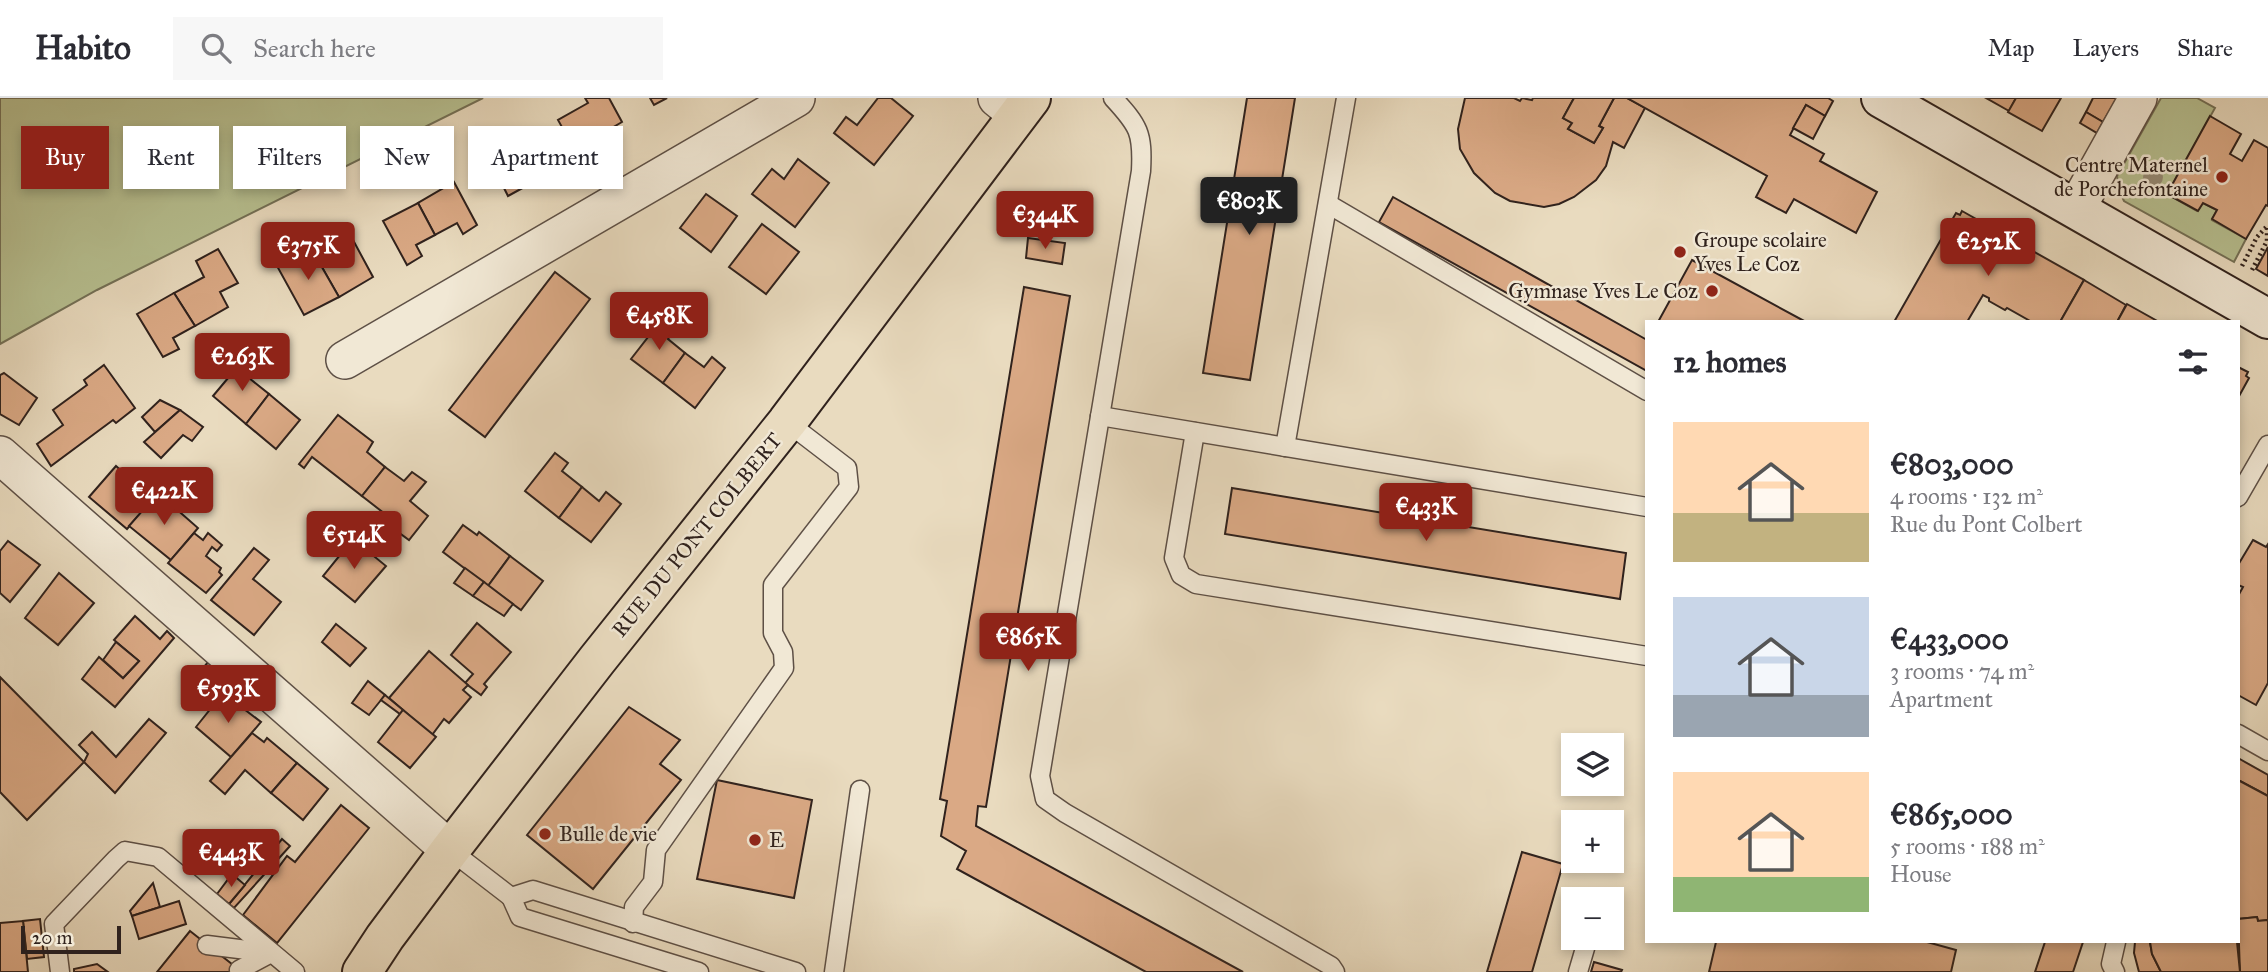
<!DOCTYPE html>
<meta charset="utf-8">
<style>
:root{--surface:#fff;--page:#f7f7f7;--text:#2b2b33;--muted:#7c7c81;--line:#e1e1e2;--accent:#8f2418}
body{margin:0;font-family:"IM FELL Great Primer",serif;background:var(--page);color:var(--text);height:100vh;display:flex;flex-direction:column;font-size:26px;white-space:nowrap}
*{box-sizing:border-box;margin:0}
p{font-size:23px;color:var(--muted)}
.icon{flex:none;width:38px;height:38px;fill:none;stroke:currentColor;stroke-width:2;stroke-linecap:round;stroke-linejoin:round}
.map{position:relative;flex:1;overflow:hidden}
.sheet{position:absolute;left:1645px;top:222px;width:595px;height:623px;display:flex;flex-direction:column;background:var(--surface);border-radius:0px;box-shadow:0 4px 10px #0003}
.sheet>*{flex:none}
.top-card{position:absolute;left:21px;top:28px;width:665px;height:63px;display:flex;gap:14px}
.tools{position:absolute;left:1561px;top:635px;display:grid;gap:14px}
.tools a{display:grid;place-items:center;width:63px;height:63px;border-radius:0px;background:var(--surface);box-shadow:0 4px 10px #0003;font-size:35px}
.scale{position:absolute;left:21px;bottom:18px;width:100px;box-sizing:border-box;padding-left:7px;border:4px solid #30221d;border-top:0;font-size:19px;line-height:24px;white-space:nowrap;color:#30221d;-webkit-text-stroke:5px #f1e8d5;paint-order:stroke}
.price{position:absolute;translate:-50% -60px;padding:0 16px;border-radius:7px;background:var(--accent);color:#fff;font-size:23px;line-height:46px;filter:drop-shadow(0 2px 4px #0008)}
.price::after{content:'';position:absolute;left:50%;top:42px;width:21px;height:16px;margin-left:-10px;background:inherit;clip-path:polygon(0 0,100% 0,50% 100%)}
.price.current{background:#222;color:#fff}
ul{padding:0;list-style:none}
li{display:flex;align-items:center;gap:21px;height:175px;padding:0 28px}
li span{display:grid;place-items:center;flex:none;width:196px;height:140px;border-radius:0px;color:#555}
li>.icon{margin-inline-start:auto}
span .icon{width:84px;height:84px;fill:#fffc;stroke-width:1}
li b{font-size:30px}
h2{display:flex;justify-content:space-between;align-items:center;height:84px;padding:0 28px;font-size:30px}
.pill{padding:0 24px;border-radius:0px;background:var(--surface);box-shadow:0 4px 10px #0003;font-size:24px;line-height:63px}
.pill.current{background:var(--accent);color:#fff}
header{display:flex;align-items:center;gap:42px;box-sizing:border-box;height:98px;padding:0 35px;background:var(--surface);border-bottom:2px solid var(--line)}
header strong{font-size:33px}
nav{display:flex;gap:38px;margin-inline-start:auto;font-size:24px}
.search{width:490px;height:63px;background:var(--page);display:flex;align-items:center;gap:18px;box-sizing:border-box;padding:0 24px;border-radius:0px;color:var(--muted);font-size:26px}
.map>svg:first-child{display:block}
.green{fill:#b7c091;stroke:#747157;stroke-width:2}
.building{fill:#daa985;stroke:#30221d;stroke-width:2}
.lines{fill:none;stroke-linecap:round;stroke-linejoin:round}
.service-casing{stroke:#5e5046;stroke-width:21}
.minor-casing{stroke:#5e5046;stroke-width:40}
.secondary-casing{stroke:#30221d;stroke-width:42}
.primary-casing{stroke:#30221d;stroke-width:42}
.path{stroke:#30221d;stroke-width:4.5;stroke-dasharray:2 3.5;stroke-linecap:butt}
.service{stroke:#f1e8d5;stroke-width:18}
.minor{stroke:#f1e8d5;stroke-width:37}
.secondary{stroke:#f1e8d5;stroke-width:38}
.primary{stroke:#e9dbbf;stroke-width:38}
.tree{fill:#968b76}
.poi-dot{fill:#8f2418;stroke:#f1e8d5;stroke-width:2.5}
.labels{text-anchor:middle;stroke-width:5;stroke-linejoin:round;paint-order:stroke}
.poi-label{font-size:21px;fill:#30221d;stroke:#f1e8d5;text-anchor:start}
.street-label{font-size:21px;fill:#30221d;stroke:#f1e8d5}
</style>
<header>
<strong>Habito</strong>
<div class="search"><svg class="icon" aria-label="search" viewBox="0 0 24 24"><circle cx="10" cy="10" r="6"/><path d="M15 15l6 6"/></svg>Search here</div>
<nav><a>Map</a><a>Layers</a><a>Share</a></nav>
</header>
<div class="map">
<svg width="2268" height="874" viewBox="0 0 2268 874">
<rect width="100%" height="100%" fill="#e9dbbf"/>
<filter id="stains"><feTurbulence type="fractalNoise" baseFrequency=".00286" numOctaves="4"/><feColorMatrix values="0 0 0 0 .2 0 0 0 0 .09 0 0 0 0 .02 0 0 0 .5 -.17"/></filter>
<radialGradient id="worn" r=".72"><stop offset=".6" stop-color="#630" stop-opacity="0"/><stop offset="1" stop-color="#630" stop-opacity=".3"/></radialGradient>
<!-- green -->
<g class="green">
<path d="M0,0H483L97,192L0,246Z"/>
<path d="M2161,0H2197L2215,10L2167,96L2197,113L2203,105L2217,112L2212,122L2246,141L2234,164L2124,103L2119,92L2117,78Z"/>
</g>
<!-- building -->
<g class="building">
<path d="M585,0H609L622,24L612,30L616,38L578,58L558,22L588,5Z"/>
<path d="M650,0H667L654,7Z"/>
<path d="M878,0H891L913,18L874,67L834,35L846,19L857,27Z"/>
<path d="M1247,0H1295L1250,282L1203,275Z"/>
<path d="M1465,0H1514L1520,3L1522,0L1532,2L1533,0H1574L1563,20L1572,25L1568,31L1594,45L1603,30L1599,28L1614,0H1627L1645,10L1624,50L1613,44L1606,68L1596,82L1574,99L1559,106L1544,109L1510,103L1495,95L1474,75L1460,51L1458,31Z"/>
<path d="M1574,0H1614L1599,28L1603,30L1594,45L1568,31L1572,25L1563,20Z"/>
<path d="M1627,0H1828L1833,3L1825,18L1806,7L1790,37L1824,56L1820,63L1877,94L1856,135L1794,101L1786,115L1756,99L1767,78Z"/>
<path d="M1986,0H2016L2009,13Z"/>
<path d="M2016,0H2061L2042,33L2008,14Z"/>
<path d="M2093,0H2117L2103,24L2086,14Z"/>
<path d="M1806,7L1825,18L1813,41L1793,30Z"/>
<path d="M2086,14L2103,24L2097,35L2080,25Z"/>
<path d="M2210,18L2241,36L2230,56L2242,63L2254,42L2268,50V108L2266,107L2246,141L2212,121L2217,112L2203,105L2198,113L2167,96Z"/>
<path d="M527,38L548,76L508,98L489,60Z"/>
<path d="M798,61L829,85L795,129L752,96L772,71L784,81Z"/>
<path d="M454,84L477,127L463,136L457,125L435,137L418,105Z"/>
<path d="M706,96L737,118L711,154L680,130Z"/>
<path d="M1393,99L1647,242V273L1379,124Z"/>
<path d="M418,105L435,137L416,147L422,158L407,167L383,123Z"/>
<path d="M1962,113L2084,182L2060,224H2032L2007,210L2005,212L1989,203V200L1983,197L1967,224H1894L1956,115L1960,117Z"/>
<path d="M762,126L799,154L766,196L729,169Z"/>
<path d="M346,129L373,179L339,199L311,150Z"/>
<path d="M1028,140L1065,145L1062,166L1026,160Z"/>
<path d="M2268,149V178L2256,171Z"/>
<path d="M311,150L339,199L304,217L277,168Z"/>
<path d="M218,151L238,185L220,194L228,209L195,228L174,195L204,179L196,163Z"/>
<path d="M1692,162L1806,224H1658Z"/>
<path d="M555,174L590,201L485,339L449,312Z"/>
<path d="M2084,182L2126,207L2117,224H2060Z"/>
<path d="M1024,189L1070,198L986,709L978,708L976,728L1243,874H1146L957,771L966,753L941,738L947,703L940,701Z"/>
<path d="M174,195L195,228L173,240L179,251L163,259L137,216Z"/>
<path d="M2127,206L2159,224H2117Z"/>
<path d="M663,220L676,230L668,241L685,255L663,285L631,261Z"/>
<path d="M685,255L704,269L712,259L725,270L695,310L663,285Z"/>
<path d="M244,261L257,272L249,280L269,296L246,326L213,298Z"/>
<path d="M104,267L135,310L116,325L113,322L51,368L37,346L63,327L53,312L87,287L84,282Z"/>
<path d="M2238,269L2248,274L2246,278L2249,280L2238,300Z"/>
<path d="M4,275L37,300L19,327L0,316V277Z"/>
<path d="M269,296L300,322L276,351L246,326Z"/>
<path d="M160,302L180,312L155,334L142,319Z"/>
<path d="M180,312L203,329L192,343L183,337L161,360L144,344Z"/>
<path d="M338,317L373,344L367,354L385,369L362,398L312,359L304,370L299,366Z"/>
<path d="M555,355L568,365L562,373L582,389L559,420L525,393Z"/>
<path d="M116,368L153,401L127,431L89,399Z"/>
<path d="M385,369L404,383L412,374L426,384L410,403L428,418L409,442L390,428L394,423L362,398Z"/>
<path d="M582,389L599,403L606,394L621,406L591,444L559,420Z"/>
<path d="M1232,390L1626,455L1620,501L1225,436Z"/>
<path d="M158,395L198,430L171,462L129,428Z"/>
<path d="M463,427L477,437L479,434L510,458L488,488L443,454Z"/>
<path d="M194,435L203,442L208,435L222,447L217,453L212,449L206,458L221,470L219,474L222,477L206,495L168,465Z"/>
<path d="M353,441L386,468L355,504L323,478Z"/>
<path d="M2253,442L2266,449L2268,446V585L2256,607L2238,597V498L2243,489L2238,487V467Z"/>
<path d="M8,443L40,467L10,504L0,495V453Z"/>
<path d="M254,450L269,462L253,481L281,504L254,537L211,502Z"/>
<path d="M510,458L543,483L521,512L488,488Z"/>
<path d="M465,470L484,484L473,498L454,485Z"/>
<path d="M59,475L94,505L58,547L25,520Z"/>
<path d="M484,484L513,506L504,518L473,498Z"/>
<path d="M135,518L160,541L167,533L174,540L115,609L82,581L99,559L123,580L139,563L114,542Z"/>
<path d="M477,525L511,554L484,586L487,589L481,597L465,585L473,576L451,557Z"/>
<path d="M336,526L366,550L350,568L322,544Z"/>
<path d="M116,544L139,563L123,580L103,562Z"/>
<path d="M429,553L468,587L463,592L471,599L449,625L444,621L432,637L389,600Z"/>
<path d="M209,563L222,574L202,599L189,587Z"/>
<path d="M0,579L84,664L27,722L0,694Z"/>
<path d="M368,583L385,597L369,617L352,605Z"/>
<path d="M385,597L403,612L400,616L381,602Z"/>
<path d="M220,599L227,605L231,601L261,624L231,659L196,629Z"/>
<path d="M629,609L680,642L660,666L681,682L593,791L527,737Z"/>
<path d="M403,612L436,639L410,670L378,644Z"/>
<path d="M149,621L166,635L115,695L84,664L88,656L79,647L92,634L116,659Z"/>
<path d="M252,635L264,644L267,640L297,665L271,695L245,672L225,696L210,683Z"/>
<path d="M2238,660L2268,677V698L2238,682Z"/>
<path d="M297,665L328,691L303,722L271,695Z"/>
<path d="M717,682L812,702L794,800L697,781Z"/>
<path d="M2238,682L2268,698V822L2258,823L2257,819L2238,821Z"/>
<path d="M341,707L369,730L277,845L243,817L287,758L295,764Z"/>
<path d="M282,741L290,748L234,810L229,806Z"/>
<path d="M1522,754L1563,766L1532,874H1487Z"/>
<path d="M232,776L245,787L229,806L217,796Z"/>
<path d="M153,785L160,809L132,818L130,813Z"/>
<path d="M179,803L186,826L139,841L132,818Z"/>
<path d="M2257,819L2258,823L2268,822V874H2240L2238,821Z"/>
<path d="M40,821L44,859L27,861L23,823Z"/>
<path d="M23,823L28,874H0V825Z"/>
<path d="M190,833L242,874H157Z"/>
<path d="M1716,844H1927L1956,852L1951,874H1709Z"/>
<path d="M2045,844H2083L2073,874H2035Z"/>
<path d="M2135,844H2150L2152,856L2161,874H2139L2134,855Z"/>
<path d="M2150,844H2237L2240,874H2161L2152,856Z"/>
<path d="M1594,864L1622,872L1621,874H1591Z"/>
<path d="M97,866L108,874H74V871Z"/>
</g>
<g class="lines">
<!-- service casing -->
<g class="service-casing">
<g id="service">
<path d="M1113,0C1139,28 1143,35 1141,73L1040,678L1045,701L1065,715L1331,868L1335,874"/>
<path d="M1328,106L1647,293"/>
<path d="M1100,318L1647,409"/>
<path d="M1195,334L1174,460L1181,477L1196,486L1647,558"/>
<path d="M1285,349L1346,0"/>
<path d="M2238,399L2268,347"/>
<path d="M2238,636L2268,653"/>
<path d="M450,752L511,799"/>
<path d="M633,825L634,809L653,784L656,752L784,570L783,554L773,535V487L849,389L847,370L787,324"/>
<path d="M207,847L271,855"/>
<path d="M239,872L271,855"/>
<path d="M60,874L54,826L116,761L125,753L158,759L295,874"/>
<path d="M699,874L520,819L511,799L533,792L796,874"/>
<path d="M834,874L860,692"/>
<path d="M1578,874L1588,840"/>
<path d="M2115,874L2111,866L2116,844"/>
</g>
</g>
<!-- minor casing -->
<g class="minor-casing">
<g id="minor">
<path d="M997,0L1018,17"/>
<path d="M2076,111L2138,0"/>
<path d="M345,262L796,0"/>
<path d="M0,357L450,752"/>
</g>
</g>
<!-- secondary casing -->
<g class="secondary-casing">
<path id="secondary" d="M1881,0L2268,221"/>
</g>
<!-- primary casing -->
<g class="primary-casing">
<path id="primary" d="M362,874L385,839L450,752L597,562L787,324L1031,0"/>
</g>
<!-- path -->
<g class="path">
<path d="M2242,168L2257,139L2268,127"/>
<path d="M2252,172L2267,143V130"/>
</g>
<!-- service -->
<use href="#service" class="service"/>
<!-- minor -->
<use href="#minor" class="minor"/>
<!-- secondary -->
<use href="#secondary" class="secondary"/>
<!-- primary -->
<use href="#primary" class="primary"/>
</g>
<!-- trees -->
<circle class="tree" cx="2153" cy="79" r="10"/>
<!-- markers -->
<g class="poi-dot">
<circle cx="2222" cy="79" r="7"/>
<circle cx="1680" cy="154" r="7"/>
<circle cx="1712" cy="193" r="7"/>
<circle cx="545" cy="736" r="7"/>
<circle cx="755" cy="742" r="7"/>
</g>
<g class="labels">
<!-- poi labels -->
<g class="poi-label">
<text x="2208" y="74" text-anchor="end">Centre Maternel<tspan x="2208" dy="24">de Porchefontaine</tspan></text>
<text x="1694" y="149">Groupe scolaire<tspan x="1694" dy="24">Yves Le Coz</tspan></text>
<text x="1698" y="200" text-anchor="end">Gymnase Yves Le Coz</text>
<text x="559" y="743">Bulle de vie</text>
<text x="769" y="749">E</text>
</g>
<!-- street labels -->
<g class="street-label">
<text transform="translate(697 437) rotate(-51)" y="7">RUE DU PONT COLBERT</text>
</g>
</g>
<rect width="100%" height="100%" filter="url(#stains)"/>
<rect width="100%" height="100%" fill="url(#worn)"/>
</svg>
<div class="tools">
<a><svg class="icon" aria-label="layers" viewBox="0 0 24 24"><path d="M12 4l9 5-9 5-9-5zM3 14l9 5 9-5"/></svg></a>
<a>+</a>
<a>−</a>
</div>
<div class="scale">20 m</div>
<b class="price current" style="left:1249px;top:139px">€803K</b>
<b class="price" style="left:1045px;top:153px">€344K</b>
<b class="price" style="left:1988px;top:180px">€252K</b>
<b class="price" style="left:308px;top:184px">€375K</b>
<b class="price" style="left:659px;top:254px">€458K</b>
<b class="price" style="left:242px;top:295px">€263K</b>
<b class="price" style="left:164px;top:429px">€422K</b>
<b class="price" style="left:1426px;top:445px">€433K</b>
<b class="price" style="left:354px;top:473px">€514K</b>
<b class="price" style="left:1028px;top:575px">€865K</b>
<b class="price" style="left:228px;top:627px">€593K</b>
<b class="price" style="left:231px;top:791px">€443K</b>
<div class="top-card">
<a class="pill current">Buy</a>
<a class="pill">Rent</a>
<a class="pill">Filters</a>
<a class="pill">New</a>
<a class="pill">Apartment</a>
</div>
<section class="sheet">
<h2>12 homes<svg class="icon" aria-label="filters" viewBox="0 0 24 24"><path d="M4 7h16M4 17h16"/><circle cx="9" cy="7" r="2"/><circle cx="15" cy="17" r="2"/></svg></h2>
<ul>
<li><span style="background:linear-gradient(#ffd9b3 65%,#c2b280 0)"><svg class="icon" aria-label="home" viewBox="0 0 24 24"><path d="M3 11l9-7 9 7M6 9v11h12V9"/></svg></span><div><b>€803,000</b><p>4 rooms · 132 m²</p><p>Rue du Pont Colbert</p></div></li>
<li><span style="background:linear-gradient(#c9d6e8 70%,#9aa5b1 0)"><svg class="icon" aria-label="home" viewBox="0 0 24 24"><path d="M3 11l9-7 9 7M6 9v11h12V9"/></svg></span><div><b>€433,000</b><p>3 rooms · 74 m²</p><p>Apartment</p></div></li>
<li><span style="background:linear-gradient(#ffd9b3 75%,#8fb573 0)"><svg class="icon" aria-label="home" viewBox="0 0 24 24"><path d="M3 11l9-7 9 7M6 9v11h12V9"/></svg></span><div><b>€865,000</b><p>5 rooms · 188 m²</p><p>House</p></div></li>
</ul>
</section>
</div>
